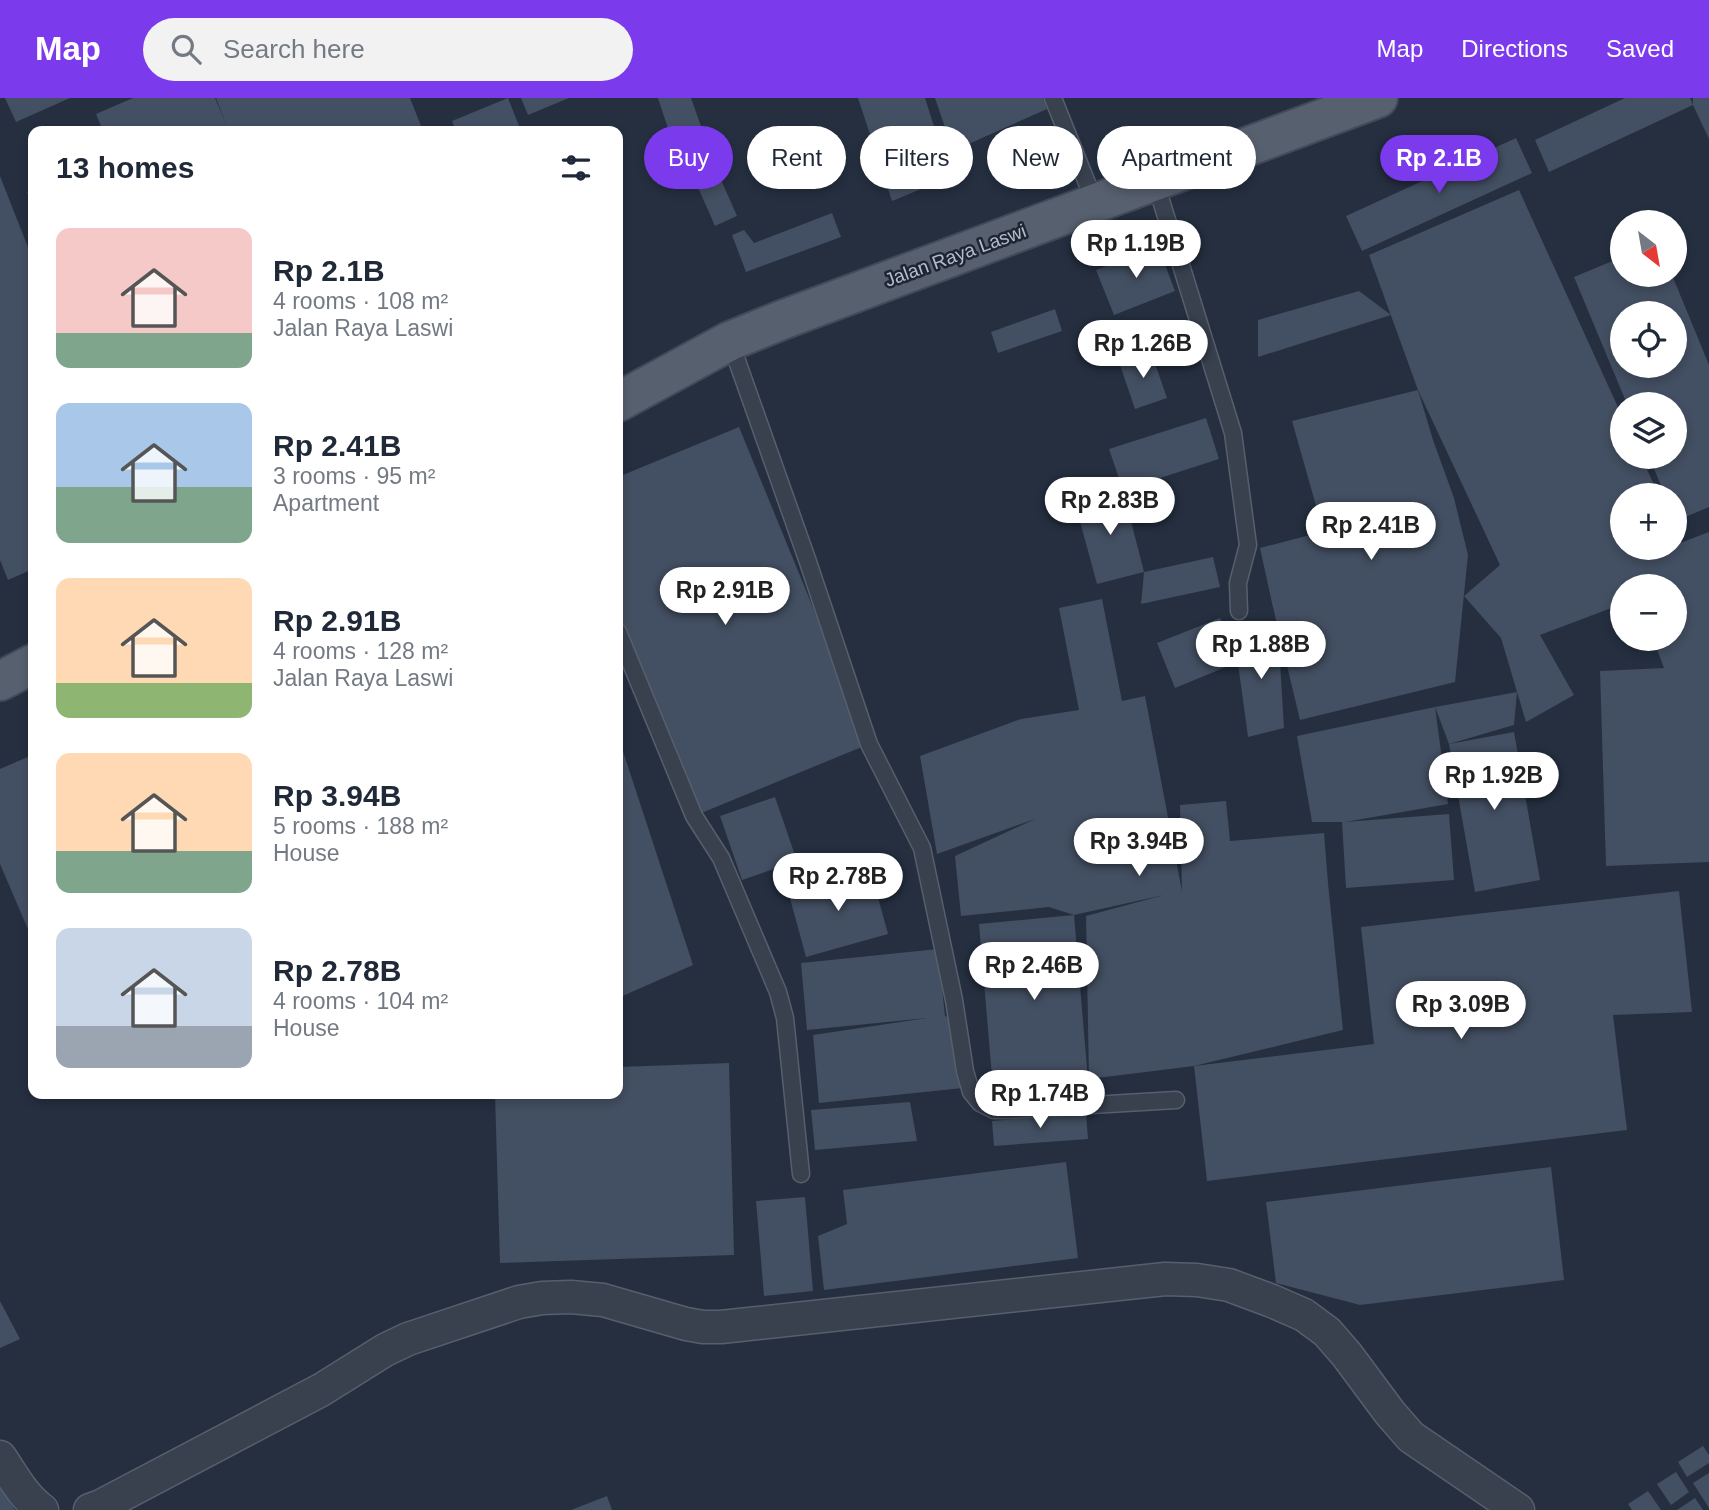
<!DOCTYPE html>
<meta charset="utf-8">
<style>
:root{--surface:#fff;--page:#f2f2f3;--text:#1f2937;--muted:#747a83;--accent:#7c3aed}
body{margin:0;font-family:Helvetica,sans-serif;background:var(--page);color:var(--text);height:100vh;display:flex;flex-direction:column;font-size:26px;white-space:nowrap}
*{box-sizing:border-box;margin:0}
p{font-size:23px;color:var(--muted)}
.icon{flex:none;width:38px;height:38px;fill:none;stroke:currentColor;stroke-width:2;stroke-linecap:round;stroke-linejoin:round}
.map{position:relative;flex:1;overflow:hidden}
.sheet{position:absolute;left:28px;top:28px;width:595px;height:973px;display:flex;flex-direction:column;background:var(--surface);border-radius:14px;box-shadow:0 4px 10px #0003}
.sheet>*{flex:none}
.hud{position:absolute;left:644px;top:28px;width:665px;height:63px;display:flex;gap:14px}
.needle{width:46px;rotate:149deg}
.controls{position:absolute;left:1610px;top:112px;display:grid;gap:14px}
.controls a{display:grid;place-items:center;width:77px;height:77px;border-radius:50%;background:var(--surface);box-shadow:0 4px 10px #0003;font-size:35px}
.price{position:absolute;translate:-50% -60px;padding:0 16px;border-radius:24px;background:#fff;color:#222;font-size:23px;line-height:46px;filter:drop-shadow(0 2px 4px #0008)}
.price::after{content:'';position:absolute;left:50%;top:42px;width:21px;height:16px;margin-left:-10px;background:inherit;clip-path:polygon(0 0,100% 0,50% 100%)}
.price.selected{background:var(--accent);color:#fff}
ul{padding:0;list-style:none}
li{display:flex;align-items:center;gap:21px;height:175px;padding:0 28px}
li span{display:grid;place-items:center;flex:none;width:196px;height:140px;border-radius:14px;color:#555}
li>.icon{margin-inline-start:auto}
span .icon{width:84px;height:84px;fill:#fffc;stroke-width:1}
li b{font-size:30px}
h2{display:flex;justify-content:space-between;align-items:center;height:84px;padding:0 28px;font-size:30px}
.pill{padding:0 24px;border-radius:32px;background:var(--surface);box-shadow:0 4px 10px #0003;font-size:24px;line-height:63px}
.pill.selected{background:var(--accent);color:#fff}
header{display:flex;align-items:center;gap:42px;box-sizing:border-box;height:98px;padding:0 35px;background:var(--accent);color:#fff}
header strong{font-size:33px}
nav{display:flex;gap:38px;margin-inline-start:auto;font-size:24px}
.search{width:490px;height:63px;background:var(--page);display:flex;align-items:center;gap:18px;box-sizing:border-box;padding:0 24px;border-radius:38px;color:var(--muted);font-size:26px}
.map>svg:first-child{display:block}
.building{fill:#434f62;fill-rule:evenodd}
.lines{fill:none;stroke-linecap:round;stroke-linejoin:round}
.service-casing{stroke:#575f6d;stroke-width:19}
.minor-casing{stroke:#575f6d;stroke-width:35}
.primary-casing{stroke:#424a58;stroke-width:42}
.service{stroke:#39414f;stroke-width:16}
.minor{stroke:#39414f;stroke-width:32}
.primary{stroke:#57606f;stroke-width:38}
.labels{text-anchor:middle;stroke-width:5;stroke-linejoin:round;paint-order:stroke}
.street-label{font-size:19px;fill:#b5bcca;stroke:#1e2634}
</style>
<header>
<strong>Map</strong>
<div class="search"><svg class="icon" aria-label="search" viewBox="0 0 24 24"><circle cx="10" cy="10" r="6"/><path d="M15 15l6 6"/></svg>Search here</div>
<nav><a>Map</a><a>Directions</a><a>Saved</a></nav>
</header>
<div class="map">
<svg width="1709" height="1412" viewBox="0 0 1709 1412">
<rect width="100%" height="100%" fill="#252f40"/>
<!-- building -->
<g class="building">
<path d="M5,0H70L16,24Z"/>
<path d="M133,0H215L226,26L216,0H410L423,33H103L96,16Z"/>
<path d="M508,0L521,33H456L452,23Z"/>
<path d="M521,0H569L528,17Z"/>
<path d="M658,0H691L708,48L677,58Z"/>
<path d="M858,0H925L950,79L892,103Z"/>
<path d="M935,0H1043L1047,11L953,53Z"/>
<path d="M1625,0H1690L1693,7L1549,74L1535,42Z"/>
<path d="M1693,0H1709V41L1693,7Z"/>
<path d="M1516,40L1532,75L1362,153L1346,118Z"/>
<path d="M719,77L737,118L715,128L697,87Z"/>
<path d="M0,78L33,162V471L8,482L0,462Z"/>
<path d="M33,91V108L27,94Z"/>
<path d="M1519,92L1622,318V359H1641L1659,397H1622V450H1675V433L1680,445L1709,434V764L1606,768L1600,573L1664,570L1653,541H1675V488H1622V506L1540,537L1574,597L1526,624L1501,540L1464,498L1500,467L1418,292L1369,157Z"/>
<path d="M832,115L841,139L746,174L732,137L744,132L754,145Z"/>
<path d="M1158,148L1175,193L1114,217L1096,172Z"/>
<path d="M1622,159V177H1672L1709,267V409L1676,423L1675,397H1665L1649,359H1675V306H1627L1574,179ZM1622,215H1675V268H1622Z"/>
<path d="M1359,193L1391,217L1258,259V222Z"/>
<path d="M1055,211L1062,233L998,255L991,234Z"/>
<path d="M1151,254L1167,300L1135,311L1119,264Z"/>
<path d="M1418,292L1433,342L1454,400L1468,457L1455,584L1300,622L1272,505L1260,450L1432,405L1322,429L1292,323Z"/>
<path d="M1206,320L1219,361L1123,392L1109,351Z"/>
<path d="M739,329L869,646L694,718L618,530V379Z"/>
<path d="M1123,392L1144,474L1097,486L1075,405Z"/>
<path d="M1213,459L1220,489L1141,506L1144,474Z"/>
<path d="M1102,501L1122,603L1145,598L1182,793L1180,707L1226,703L1230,743L1324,735L1328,785L1343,932L1194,968L1089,981L1086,818L1164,797L1074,817L1049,809L961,818L955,758L1035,721L937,756L920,658L1021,621L1079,612L1059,510Z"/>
<path d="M1220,520L1238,564L1175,590L1157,545Z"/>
<path d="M1278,531L1284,630L1248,639L1238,566L1233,540Z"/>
<path d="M1517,594L1514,627L1449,646L1435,609Z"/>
<path d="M1435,609L1448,706L1345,724L1449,716L1454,782L1346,790L1342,724H1312L1297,638Z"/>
<path d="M1514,634L1540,782L1475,794L1449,646Z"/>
<path d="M618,638L693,867L618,900Z"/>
<path d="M30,658L33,666V843L0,766V671Z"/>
<path d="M775,699L797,763L742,782L720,718Z"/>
<path d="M870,770L888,836L806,859L788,793Z"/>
<path d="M1679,793L1692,914L1613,917L1627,1032L1207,1083L1194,968L1374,946L1361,829Z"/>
<path d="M1074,817L1088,982L993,990L979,826Z"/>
<path d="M938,851L945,918L956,922L963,990L819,1005L813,937L927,920L807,932L801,865Z"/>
<path d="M729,965L734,1157L500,1165L495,996H618V969Z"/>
<path d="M910,1004L917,1043L815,1052L811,1012Z"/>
<path d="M1086,1015L1088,1041L994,1048L992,1023Z"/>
<path d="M1066,1064L1078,1160L824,1192L818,1138L847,1126L843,1092Z"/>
<path d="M1551,1069L1564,1182L1360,1207L1276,1185L1266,1104Z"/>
<path d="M805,1099L813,1193L764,1198L756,1103Z"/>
<path d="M0,1203L20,1241L0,1250Z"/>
<path d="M1703,1348L1709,1357V1365L1687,1379L1678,1364Z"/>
<path d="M1676,1374L1689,1394L1671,1407L1657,1386Z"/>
<path d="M1709,1375V1410L1693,1385Z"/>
<path d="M0,1388L15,1412H0Z"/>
<path d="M1648,1393L1661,1412H1632L1628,1406Z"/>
<path d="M607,1398L612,1412H571Z"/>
<path d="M1695,1400L1703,1412H1677Z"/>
</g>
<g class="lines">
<!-- service casing -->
<g class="service-casing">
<g id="service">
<path d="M1053,0L1095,105"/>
<path d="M1155,83L1233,335L1248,447L1238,485L1239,513"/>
<path d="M730,243L807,461L869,646L922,750L954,902L965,973L971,994L980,1005L994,1012H1008L1176,1002"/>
<path d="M618,534L694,718L721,760L778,894L785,920L801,1076"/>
</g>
</g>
<!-- minor casing -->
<g class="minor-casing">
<g id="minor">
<path d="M0,1359C13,1378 23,1398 42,1412"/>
<path d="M90,1412L101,1408L283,1312L321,1292L385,1252L408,1241L519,1204L542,1200L571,1199L603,1202L686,1226L703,1229H721L1165,1181L1197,1182L1229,1187L1272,1203L1304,1217L1327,1234L1347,1257L1390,1315L1411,1339L1518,1412"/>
</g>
</g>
<!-- primary casing -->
<g class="primary-casing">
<g id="primary">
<path d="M618,304L730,243L782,222L1378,0"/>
<path d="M0,583L33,566"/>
</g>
</g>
<!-- service -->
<use href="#service" class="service"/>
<!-- minor -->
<use href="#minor" class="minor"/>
<!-- primary -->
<use href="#primary" class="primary"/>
</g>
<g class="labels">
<!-- street labels -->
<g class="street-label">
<text transform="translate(955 157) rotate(-20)" y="7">Jalan Raya Laswi</text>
</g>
</g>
</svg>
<div class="controls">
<a><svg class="needle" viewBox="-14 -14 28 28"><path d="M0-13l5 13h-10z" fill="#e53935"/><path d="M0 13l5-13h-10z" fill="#747a83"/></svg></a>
<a><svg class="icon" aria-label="locate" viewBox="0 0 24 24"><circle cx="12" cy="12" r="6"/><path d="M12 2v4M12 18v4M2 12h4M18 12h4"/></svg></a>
<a><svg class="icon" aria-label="layers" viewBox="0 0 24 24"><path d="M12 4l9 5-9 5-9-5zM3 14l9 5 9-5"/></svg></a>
<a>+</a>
<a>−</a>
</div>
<b class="price selected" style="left:1439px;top:97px">Rp 2.1B</b>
<b class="price" style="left:1136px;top:182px">Rp 1.19B</b>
<b class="price" style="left:1143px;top:282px">Rp 1.26B</b>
<b class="price" style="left:1110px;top:439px">Rp 2.83B</b>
<b class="price" style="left:1371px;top:464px">Rp 2.41B</b>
<b class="price" style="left:725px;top:529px">Rp 2.91B</b>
<b class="price" style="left:1261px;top:583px">Rp 1.88B</b>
<b class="price" style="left:1494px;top:714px">Rp 1.92B</b>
<b class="price" style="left:1139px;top:780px">Rp 3.94B</b>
<b class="price" style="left:838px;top:815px">Rp 2.78B</b>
<b class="price" style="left:1034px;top:904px">Rp 2.46B</b>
<b class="price" style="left:1461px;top:943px">Rp 3.09B</b>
<b class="price" style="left:1040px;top:1032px">Rp 1.74B</b>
<div class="hud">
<a class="pill selected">Buy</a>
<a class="pill">Rent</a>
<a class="pill">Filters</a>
<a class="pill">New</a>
<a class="pill">Apartment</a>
</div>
<section class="sheet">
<h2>13 homes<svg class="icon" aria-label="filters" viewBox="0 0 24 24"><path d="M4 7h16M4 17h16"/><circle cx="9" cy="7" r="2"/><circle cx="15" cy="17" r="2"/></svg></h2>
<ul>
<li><span style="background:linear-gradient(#f6c9c9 75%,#7fa58c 0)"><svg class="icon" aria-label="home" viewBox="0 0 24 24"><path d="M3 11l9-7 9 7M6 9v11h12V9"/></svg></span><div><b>Rp 2.1B</b><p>4 rooms · 108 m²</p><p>Jalan Raya Laswi</p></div></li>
<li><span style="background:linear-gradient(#a9c7e8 60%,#7fa58c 0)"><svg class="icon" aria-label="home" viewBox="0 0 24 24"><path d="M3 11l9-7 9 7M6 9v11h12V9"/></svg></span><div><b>Rp 2.41B</b><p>3 rooms · 95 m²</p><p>Apartment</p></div></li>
<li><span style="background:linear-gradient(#ffd9b3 75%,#8fb573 0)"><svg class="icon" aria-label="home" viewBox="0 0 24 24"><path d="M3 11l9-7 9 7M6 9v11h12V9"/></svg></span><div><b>Rp 2.91B</b><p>4 rooms · 128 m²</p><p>Jalan Raya Laswi</p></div></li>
<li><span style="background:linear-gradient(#ffd9b3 70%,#7fa58c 0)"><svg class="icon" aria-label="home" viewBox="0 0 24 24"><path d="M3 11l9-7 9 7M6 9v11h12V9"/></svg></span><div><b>Rp 3.94B</b><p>5 rooms · 188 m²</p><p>House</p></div></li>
<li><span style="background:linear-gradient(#c9d6e8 70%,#9aa5b1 0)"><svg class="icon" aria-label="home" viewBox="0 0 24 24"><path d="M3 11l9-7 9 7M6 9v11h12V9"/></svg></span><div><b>Rp 2.78B</b><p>4 rooms · 104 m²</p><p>House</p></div></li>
</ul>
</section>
</div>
